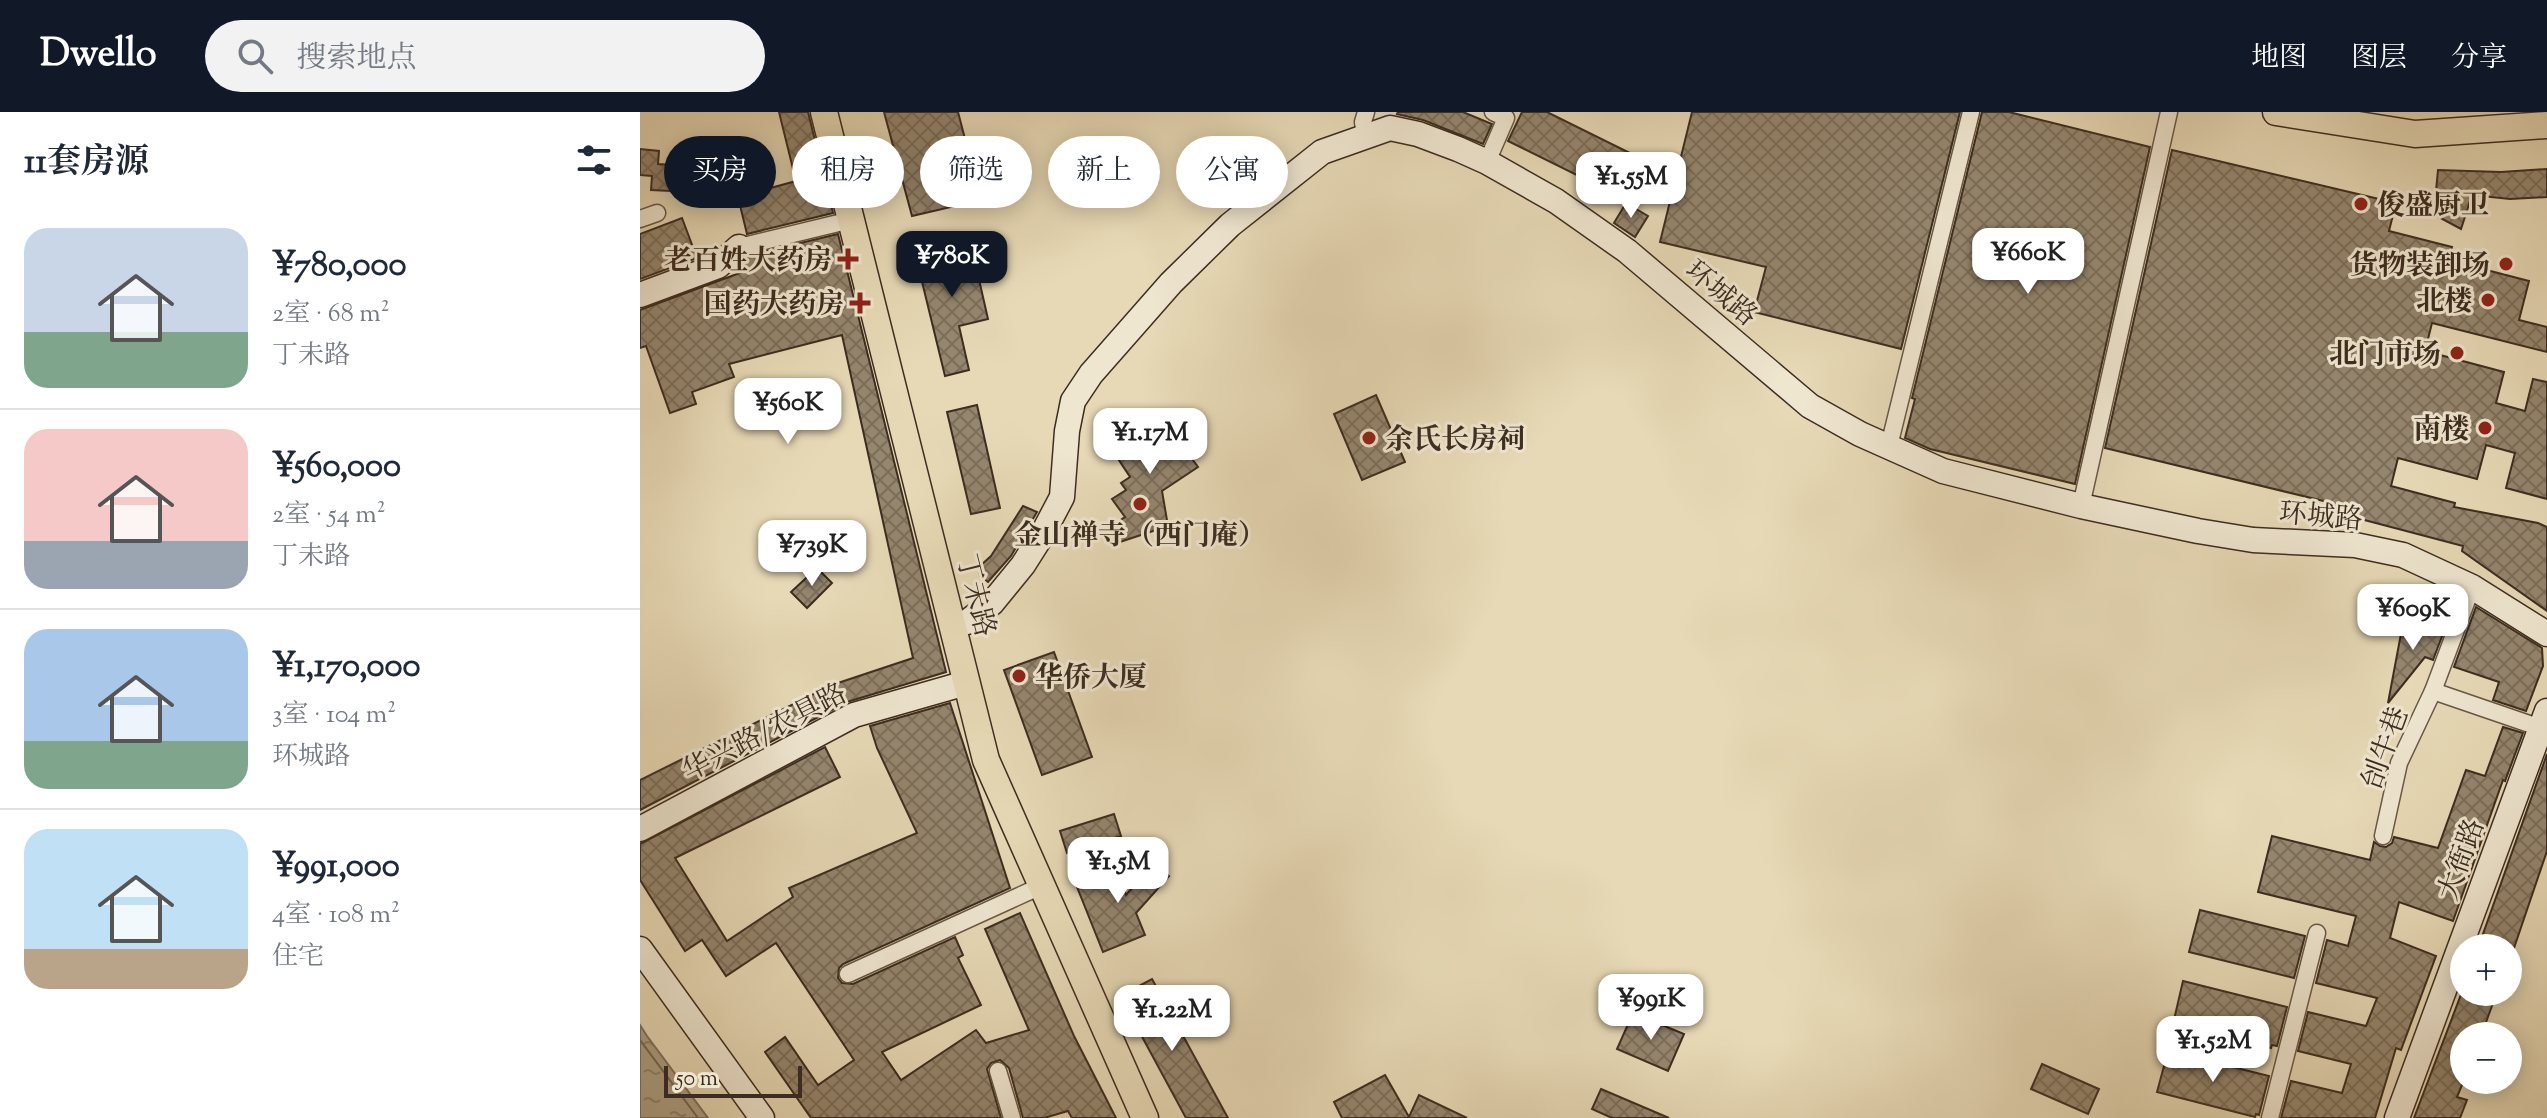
<!DOCTYPE html>
<html lang="zh">
<meta charset="utf-8">
<style>
:root{--surface:#fff;--page:#f2f2f3;--text:#1f2937;--muted:#747a83;--line:#e0e1e3;--accent:#111827}
body{margin:0;font-family:"Sorts Mill Goudy","Noto Serif SC",serif;background:var(--page);color:var(--text);height:100vh;display:flex;flex-direction:column;font-size:30px;white-space:nowrap}
*{box-sizing:border-box;margin:0}
p{font-size:26px;color:var(--muted)}
.icon{flex:none;width:44px;height:44px;fill:none;stroke:currentColor;stroke-width:2;stroke-linecap:round;stroke-linejoin:round}
.map{position:relative;flex:1;overflow:hidden}
.panel{display:flex;flex-direction:column;background:var(--surface);width:640px}
.panel>*{flex:none}
.top-card{position:absolute;left:24px;top:24px;width:760px;height:72px;display:flex;gap:16px}
.tools{position:absolute;left:1810px;top:822px;display:grid;gap:16px}
.tools a{display:grid;place-items:center;width:72px;height:72px;border-radius:50%;background:var(--surface);box-shadow:0 4px 20px #0003;font-size:40px}
.scale{position:absolute;left:24px;bottom:20px;width:138px;box-sizing:border-box;padding-left:8px;border:4px solid #3d2d20;border-top:0;font-size:22px;line-height:28px;white-space:nowrap;color:#3d2d20;-webkit-text-stroke:6px #efe6d0;paint-order:stroke}
.price{position:absolute;translate:-50% -68px;padding:0 18px;border-radius:16px;background:#fff;color:#222;font-size:26px;line-height:52px;filter:drop-shadow(0 2px 4px #0008)}
.price::after{content:'';position:absolute;left:50%;top:48px;width:24px;height:18px;margin-left:-12px;background:inherit;clip-path:polygon(0 0,100% 0,50% 100%)}
.price.current{background:var(--accent);color:#fff}
ul{padding:0;list-style:none}
li{display:flex;align-items:center;gap:24px;height:200px;padding:0 24px}
li+li{border-top:2px solid var(--line)}
li span{display:grid;place-items:center;flex:none;width:224px;height:160px;border-radius:24px;color:#555}
li>.icon{margin-inline-start:auto}
span .icon{width:96px;height:96px;fill:#fffc;stroke-width:1}
li b{font-size:34px}
h2{display:flex;justify-content:space-between;align-items:center;height:96px;padding:0 24px;font-size:34px}
.chip{padding:0 28px;border-radius:36px;background:var(--surface);box-shadow:0 4px 20px #0003;font-size:28px;line-height:72px}
.chip.current{background:var(--accent);color:#fff}
header{display:flex;align-items:center;gap:48px;box-sizing:border-box;height:112px;padding:0 40px;background:var(--accent);color:#fff}
header strong{font-size:38px}
nav{display:flex;gap:44px;margin-inline-start:auto;font-size:28px}
.search{width:560px;height:72px;background:var(--page);display:flex;align-items:center;gap:20px;box-sizing:border-box;padding:0 28px;border-radius:44px;color:var(--muted);font-size:30px}
main{display:flex;flex:1;min-height:0}
.map>svg:first-child{display:block}
.water{fill:url(#water-ripples);stroke:#80715b;stroke-width:2}
.lines{fill:none;stroke-linecap:round;stroke-linejoin:round}
.shore{stroke:#756652;stroke-width:2}
.building{fill:url(#building-cross-hatch);stroke:#3d2d20;stroke-width:2}
.street-casing{stroke:#685846;stroke-width:19}
.secondary-casing{stroke:#3d2d20;stroke-width:27}
.primary-casing{stroke:#3d2d20;stroke-width:29}
.street{stroke:#efe6d0;stroke-width:16}
.secondary{stroke:#efe6d0;stroke-width:24}
.primary{stroke:#e7d9b6;stroke-width:26}
.poi-dot{fill:#8f2418;stroke:#efe6d0;stroke-width:3}
.labels{text-anchor:middle;stroke-width:6;stroke-linejoin:round;paint-order:stroke}
.poi-label{font-size:28px;font-weight:bold;fill:#3d2d20;stroke:#efe6d0;text-anchor:end}
.street-label{font-size:28px;fill:#3d2d20;stroke:#efe6d0}
</style>
<header>
<strong>Dwello</strong>
<div class="search"><svg class="icon" aria-label="search" viewBox="0 0 24 24"><circle cx="10" cy="10" r="6"/><path d="M15 15l6 6"/></svg>搜索地点</div>
<nav><a>地图</a><a>图层</a><a>分享</a></nav>
</header>
<main>
<section class="panel">
<h2>11套房源<svg class="icon" aria-label="filters" viewBox="0 0 24 24"><path d="M4 7h16M4 17h16"/><circle cx="9" cy="7" r="2"/><circle cx="15" cy="17" r="2"/></svg></h2>
<ul>
<li><span style="background:linear-gradient(#c9d6e8 65%,#7fa58c 0)"><svg class="icon" aria-label="home" viewBox="0 0 24 24"><path d="M3 11l9-7 9 7M6 9v11h12V9"/></svg></span><div><b>¥780,000</b><p>2室 · 68 m²</p><p>丁未路</p></div></li>
<li><span style="background:linear-gradient(#f6c9c9 70%,#9aa5b1 0)"><svg class="icon" aria-label="home" viewBox="0 0 24 24"><path d="M3 11l9-7 9 7M6 9v11h12V9"/></svg></span><div><b>¥560,000</b><p>2室 · 54 m²</p><p>丁未路</p></div></li>
<li><span style="background:linear-gradient(#a9c7e8 70%,#7fa58c 0)"><svg class="icon" aria-label="home" viewBox="0 0 24 24"><path d="M3 11l9-7 9 7M6 9v11h12V9"/></svg></span><div><b>¥1,170,000</b><p>3室 · 104 m²</p><p>环城路</p></div></li>
<li><span style="background:linear-gradient(#bfe0f5 75%,#b9a48a 0)"><svg class="icon" aria-label="home" viewBox="0 0 24 24"><path d="M3 11l9-7 9 7M6 9v11h12V9"/></svg></span><div><b>¥991,000</b><p>4室 · 108 m²</p><p>住宅</p></div></li>
</ul>
</section>
<div class="map">
<svg width="1907" height="1006" viewBox="0 0 1907 1006">
<defs>
<pattern id="water-ripples" width="26" height="14" patternUnits="userSpaceOnUse" patternTransform="scale(2)"><rect width="26" height="14" fill="#ad9f83"/><path d="M2 4q2-2 4 0t4 0M15 11q2-2 4 0t4 0" fill="none" stroke="#8e826b"/></pattern>
<pattern id="building-cross-hatch" width="8" height="8" patternUnits="userSpaceOnUse" patternTransform="scale(2)"><rect width="8" height="8" fill="#95866e"/><path d="M0 0l8 8M0 8l8-8" fill="none" stroke="#7b6e5a"/></pattern>
</defs>
<rect width="100%" height="100%" fill="#e7d9b6"/>
<filter id="stains"><feTurbulence type="fractalNoise" baseFrequency=".0025" numOctaves="4"/><feColorMatrix values="0 0 0 0 .2 0 0 0 0 .09 0 0 0 0 .02 0 0 0 .5 -.17"/></filter>
<radialGradient id="worn" r=".72"><stop offset=".6" stop-color="#630" stop-opacity="0"/><stop offset="1" stop-color="#630" stop-opacity=".3"/></radialGradient>
<!-- water -->
<path class="water" d="M0,913L7,924L68,1006H0Z"/>
<g class="lines">
<!-- shore -->
<path class="shore" d="M0,928L58,1006"/>
</g>
<!-- building -->
<g class="building">
<path d="M139,0H168L193,101L107,122L98,85L156,69Z"/>
<path d="M244,0H318L330,46L322,48L329,80L324,92L272,104Z"/>
<path d="M758,0H823L852,12L843,32L783,8L757,2Z"/>
<path d="M882,0H907L1004,48L985,87L868,29Z"/>
<path d="M1052,0H1320L1261,237L1114,200L1126,155L1020,130Z"/>
<path d="M1342,0H1369L1510,35L1435,372L1290,337L1265,326L1275,287L1272,286Z"/>
<path d="M0,37L19,39L18,52L33,53L31,79L11,78L12,64L0,63Z"/>
<path d="M1532,38L1756,91L1749,119L1812,135L1808,148L1889,169L1879,208L1907,215V240L1792,211L1785,239L1864,260L1856,291L1885,299L1893,267L1907,270V387L1866,376L1875,341L1846,333L1837,367L1758,346L1751,374L1815,391L1814,395L1898,411L1907,415V499L1822,439L1823,434L1694,400L1696,392L1465,336Z"/>
<path d="M1907,57V85L1870,87L1832,83L1821,117L1793,102L1800,79H1796L1798,58L1861,60Z"/>
<path d="M986,91L1008,104L995,125L974,111Z"/>
<path d="M42,106L57,146L0,167V122Z"/>
<path d="M198,122L306,560L207,590L0,698V668L192,573L273,546L202,223L89,252L94,265L52,280L56,292L30,301L6,234L0,236V198L105,159L103,151L111,143Z"/>
<path d="M330,128L348,207L319,214L329,258L305,264L275,141Z"/>
<path d="M736,283L765,350L722,368L694,302Z"/>
<path d="M337,293L360,396L331,402L307,300Z"/>
<path d="M533,299L549,323L539,329L558,355L522,379L528,414L477,431L470,415L485,405L472,387L486,378L481,371L490,365L473,339Z"/>
<path d="M383,394L397,400L371,444L348,470L340,464L339,455L351,444Z"/>
<path d="M177,456L192,471L167,496L151,480Z"/>
<path d="M1836,495L1902,536L1903,554L1886,599L1853,588L1859,570L1814,555Z"/>
<path d="M1763,511L1804,519L1793,548L1785,545L1748,591Z"/>
<path d="M414,540L452,645L402,663L364,558Z"/>
<path d="M310,591L370,776L203,852L199,856L198,866L202,871L213,872L315,825L323,843L318,846L341,893L242,940L261,968L336,918L346,931L389,918L345,817L380,801L434,924L476,1006H432L428,999L404,1006H383L369,956L360,948L351,951L347,957L361,1006H171L125,940L145,925L178,973L214,948L136,831L86,864L62,828L45,839L0,768V732L185,635L200,665L35,746L87,829L153,785L149,776L277,721L237,636L230,614Z"/>
<path d="M1863,615L1883,621L1865,669L1863,668L1813,809L1759,790L1750,826L1796,844L1761,938L1756,936L1735,1006H1641L1651,969L1702,981L1711,952L1658,939L1668,900L1726,914L1737,886L1676,871L1687,828L1708,834L1716,804L1618,780L1632,724L1730,748L1734,730L1740,734L1746,735L1752,731L1754,725L1798,736L1826,658L1845,664Z"/>
<path d="M1907,642V739L1874,836H1838Z"/>
<path d="M474,702L481,724L427,741L420,719Z"/>
<path d="M514,751L529,764L496,801L505,823L463,840L437,775L445,771L443,768L477,757L486,783Z"/>
<path d="M1560,798L1665,824L1654,866L1549,840Z"/>
<path d="M512,867L588,1006H546L480,884Z"/>
<path d="M1543,869L1647,895L1637,934L1632,933L1631,936L1533,912Z"/>
<path d="M1822,880H1857L1841,924H1824V968L1817,985L1827,988L1820,1006H1774Z"/>
<path d="M993,901L1044,922L1028,959L977,937Z"/>
<path d="M1528,939L1629,964L1619,1003L1616,1002L1615,1005L1517,980Z"/>
<path d="M1402,952L1459,977L1448,1002L1391,977Z"/>
<path d="M745,963L769,1005L779,983L827,1006H702L694,990Z"/>
<path d="M961,977L1029,1006H972L952,997Z"/>
</g>
<g class="lines">
<!-- street casing -->
<g class="street-casing">
<g id="street">
<path d="M725,23L723,10L726,0"/>
<path d="M847,50L866,6L853,0"/>
<path d="M0,107L17,101"/>
<path d="M99,135L211,108"/>
<path d="M1249,334L1331,0"/>
<path d="M1441,394L1529,0"/>
<path d="M1793,579L1901,616"/>
<path d="M1743,724L1759,651L1793,579L1832,475"/>
<path d="M208,862L401,774"/>
<path d="M358,959L372,1006"/>
<path d="M1630,1006L1677,821"/>
</g>
</g>
<!-- secondary casing -->
<g class="secondary-casing">
<g id="secondary">
<path d="M0,183L78,154L99,135"/>
<path d="M312,514L327,510L352,491L383,453L402,423L422,385L427,319L433,289L451,262L531,171L590,113L682,40L750,16L778,22L818,37L847,50L916,89L987,139L1170,294L1220,322L1303,359L1441,394L1558,419L1613,428L1715,433L1763,443L1832,475L1907,522"/>
<path d="M0,717L214,603L326,571"/>
<path d="M0,837L122,1006"/>
<path d="M1757,1006L1907,599"/>
</g>
</g>
<!-- primary casing -->
<g class="primary-casing">
<g id="primary">
<path d="M184,0L346,648L505,1006"/>
<path d="M1636,0L1775,22L1907,13"/>
</g>
</g>
<!-- street -->
<use href="#street" class="street"/>
<!-- secondary -->
<use href="#secondary" class="secondary"/>
<!-- primary -->
<use href="#primary" class="primary"/>
</g>
<!-- markers -->
<g class="poi-dot">
<circle cx="1721" cy="92" r="8"/>
<path d="M204 135h8v8h8v8h-8v8h-8v-8h-8v-8h8z"/>
<circle cx="1866" cy="152" r="8"/>
<circle cx="1848" cy="188" r="8"/>
<path d="M216 179h8v8h8v8h-8v8h-8v-8h-8v-8h8z"/>
<circle cx="1817" cy="241" r="8"/>
<circle cx="1845" cy="316" r="8"/>
<circle cx="729" cy="326" r="8"/>
<circle cx="500" cy="392" r="8"/>
<circle cx="379" cy="564" r="8"/>
</g>
<g class="labels">
<!-- poi labels -->
<g class="poi-label">
<text x="1737" y="102" text-anchor="start">俊盛厨卫</text>
<text x="192" y="157">老百姓大药房</text>
<text x="1850" y="162">货物装卸场</text>
<text x="1832" y="198">北楼</text>
<text x="204" y="201">国药大药房</text>
<text x="1801" y="251">北门市场</text>
<text x="1829" y="326">南楼</text>
<text x="745" y="336" text-anchor="start">余氏长房祠</text>
<text x="500" y="432" text-anchor="middle">金山禅寺（西门庵）</text>
<text x="395" y="574" text-anchor="start">华侨大厦</text>
</g>
<!-- street labels -->
<g class="street-label">
<text transform="translate(1082 180) rotate(40)" y="10">环城路</text>
<text transform="translate(1681 403) rotate(5)" y="10">环城路</text>
<text transform="translate(337 483) rotate(76)" y="10">丁未路</text>
<text transform="translate(124 619) rotate(-27)" y="10">华兴路/农具路</text>
<text transform="translate(1744 635) rotate(-70)" y="10">刣牛巷</text>
<text transform="translate(1820 747) rotate(-70)" y="10">大衙路</text>
</g>
</g>
<rect width="100%" height="100%" filter="url(#stains)"/>
<rect width="100%" height="100%" fill="url(#worn)"/>
</svg>
<div class="tools">
<a>+</a>
<a>−</a>
</div>
<div class="scale">50 m</div>
<b class="price" style="left:991px;top:108px">¥1.55M</b>
<b class="price" style="left:1388px;top:184px">¥660K</b>
<b class="price current" style="left:312px;top:187px">¥780K</b>
<b class="price" style="left:148px;top:334px">¥560K</b>
<b class="price" style="left:510px;top:364px">¥1.17M</b>
<b class="price" style="left:172px;top:476px">¥739K</b>
<b class="price" style="left:1773px;top:540px">¥609K</b>
<b class="price" style="left:478px;top:793px">¥1.5M</b>
<b class="price" style="left:1011px;top:930px">¥991K</b>
<b class="price" style="left:532px;top:941px">¥1.22M</b>
<b class="price" style="left:1573px;top:972px">¥1.52M</b>
<div class="top-card">
<a class="chip current">买房</a>
<a class="chip">租房</a>
<a class="chip">筛选</a>
<a class="chip">新上</a>
<a class="chip">公寓</a>
</div>
</div>
</main>
